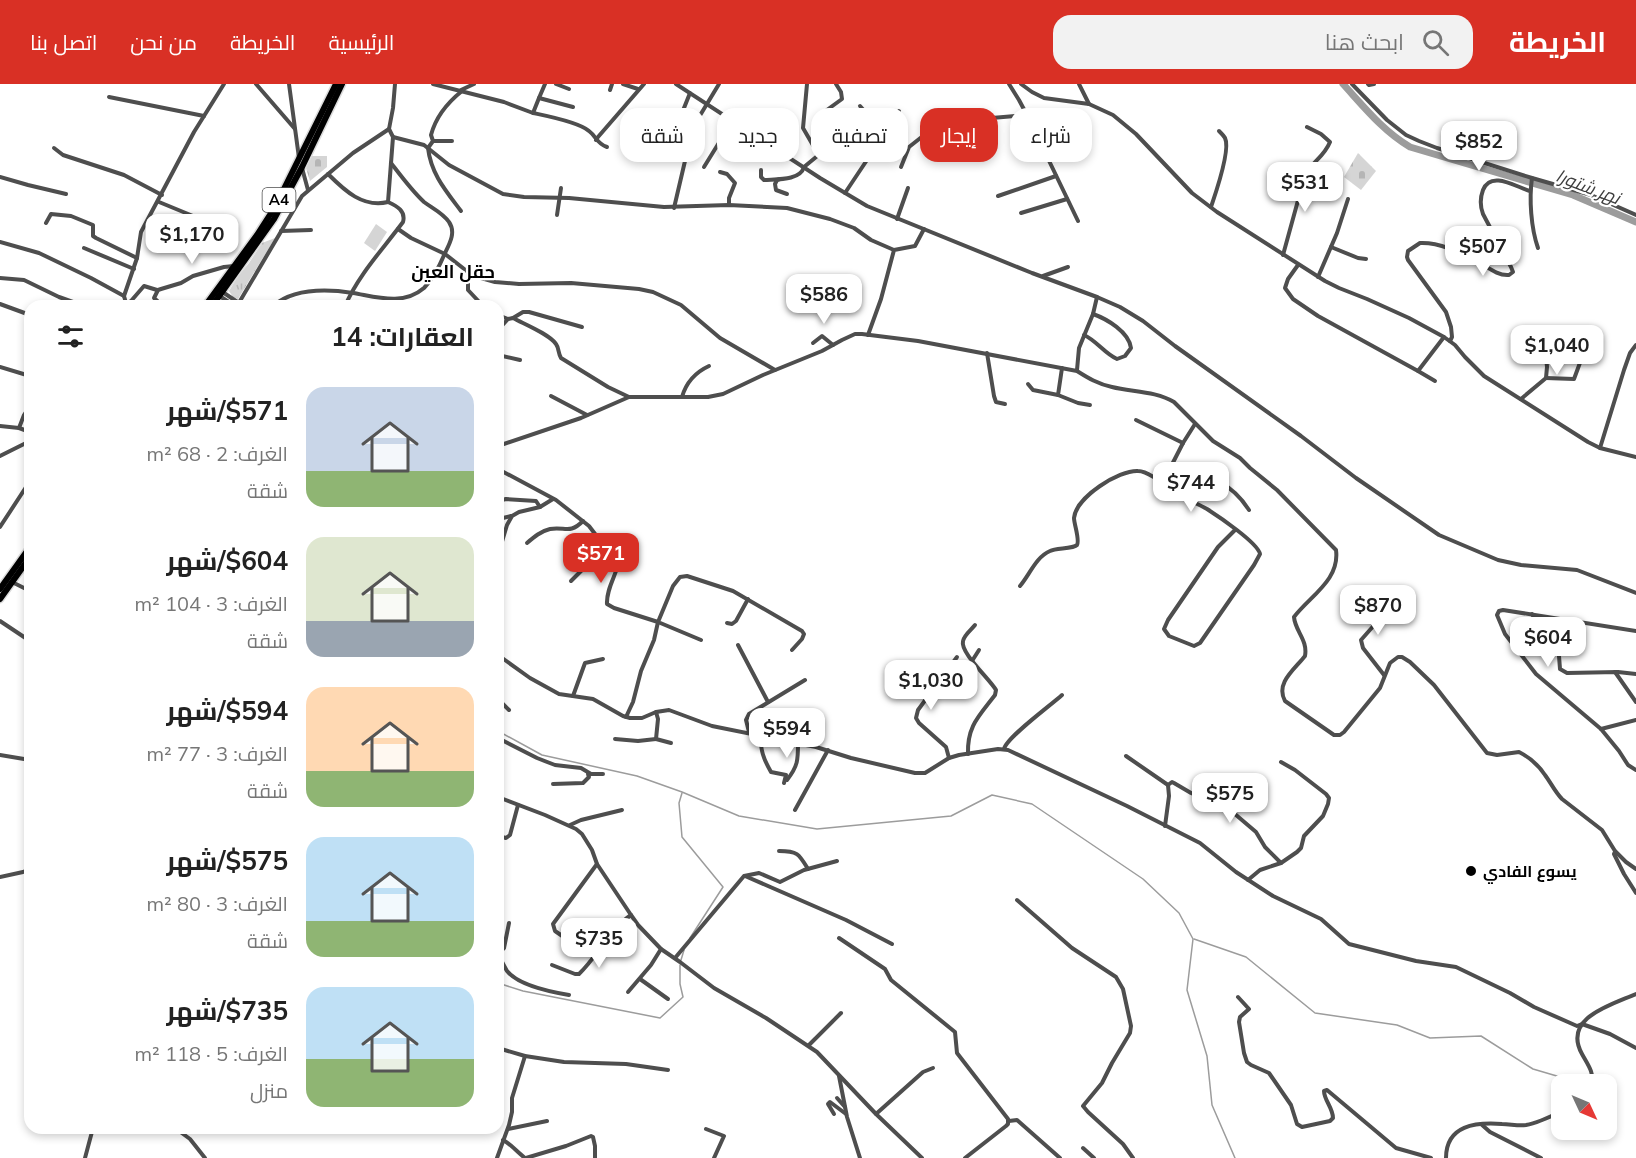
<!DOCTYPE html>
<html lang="ar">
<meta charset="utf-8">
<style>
:root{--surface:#fff;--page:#f2f2f2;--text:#222;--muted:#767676;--accent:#d93025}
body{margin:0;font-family:Mulish,Cairo,sans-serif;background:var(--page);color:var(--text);direction:rtl;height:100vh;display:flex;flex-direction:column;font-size:22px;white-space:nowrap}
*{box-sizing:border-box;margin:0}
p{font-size:20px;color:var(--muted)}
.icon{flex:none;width:33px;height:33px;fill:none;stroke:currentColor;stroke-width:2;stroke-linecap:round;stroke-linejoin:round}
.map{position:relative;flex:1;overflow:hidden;direction:ltr}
.panel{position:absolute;left:24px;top:216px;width:480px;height:834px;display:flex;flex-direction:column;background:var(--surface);border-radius:18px;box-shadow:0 3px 9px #0003;direction:rtl}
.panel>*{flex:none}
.top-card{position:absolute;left:522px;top:24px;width:570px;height:54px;direction:rtl;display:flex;gap:12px}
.needle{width:39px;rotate:134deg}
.tools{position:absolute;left:1551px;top:990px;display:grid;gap:12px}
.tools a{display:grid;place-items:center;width:66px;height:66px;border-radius:12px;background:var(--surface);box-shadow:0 3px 9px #0003;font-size:30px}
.price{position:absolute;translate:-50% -51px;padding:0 14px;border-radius:12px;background:#fff;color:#222;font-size:20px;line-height:39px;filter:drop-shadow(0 2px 3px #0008)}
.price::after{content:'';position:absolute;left:50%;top:36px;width:18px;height:14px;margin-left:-9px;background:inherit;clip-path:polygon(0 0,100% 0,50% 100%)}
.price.current{background:var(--accent);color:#fff}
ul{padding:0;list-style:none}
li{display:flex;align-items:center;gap:18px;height:150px;padding:0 30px}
li span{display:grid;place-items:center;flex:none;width:168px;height:120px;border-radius:18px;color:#555}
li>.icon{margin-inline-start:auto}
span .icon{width:72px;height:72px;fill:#fffc;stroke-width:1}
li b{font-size:26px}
h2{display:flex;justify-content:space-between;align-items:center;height:72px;padding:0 30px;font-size:26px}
.pill{padding:0 21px;border-radius:18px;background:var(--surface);box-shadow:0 3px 9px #0003;font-size:21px;line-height:54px}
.pill.current{background:var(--accent);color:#fff}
header{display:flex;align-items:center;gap:36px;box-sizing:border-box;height:84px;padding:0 30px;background:var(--accent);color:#fff}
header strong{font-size:28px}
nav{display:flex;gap:33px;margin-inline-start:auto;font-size:21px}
.search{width:420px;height:54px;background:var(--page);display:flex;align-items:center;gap:15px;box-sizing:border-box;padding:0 21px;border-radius:18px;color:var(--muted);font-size:22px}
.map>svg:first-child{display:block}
.cemetery{fill:url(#cemetery-stones)}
.park{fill:url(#park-tufts)}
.garden{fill:#d5d5d5}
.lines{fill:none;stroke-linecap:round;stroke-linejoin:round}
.stream{stroke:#9c9c9c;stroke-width:1.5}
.river{stroke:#9c9c9c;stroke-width:7}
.highway-casing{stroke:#dbdbdb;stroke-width:9}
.minor{stroke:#4e4e4e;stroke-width:4}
.highway{stroke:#000;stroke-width:6}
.poi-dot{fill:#000;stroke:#fff;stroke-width:2}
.labels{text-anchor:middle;stroke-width:4.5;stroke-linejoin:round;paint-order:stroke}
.shield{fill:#fff;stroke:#4c4c4c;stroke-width:1.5}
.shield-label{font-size:15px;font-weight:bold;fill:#000}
.poi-label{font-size:16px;font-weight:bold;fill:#000;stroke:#fff;text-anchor:start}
.water-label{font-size:18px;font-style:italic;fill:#3d3d3d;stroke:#fff}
.neighbourhood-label{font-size:18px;font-weight:bold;fill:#000;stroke:#fff}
</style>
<header>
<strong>الخريطة</strong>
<div class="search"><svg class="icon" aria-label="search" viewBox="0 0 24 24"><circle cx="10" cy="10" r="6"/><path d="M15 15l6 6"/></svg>ابحث هنا</div>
<nav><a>الرئيسية</a><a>الخريطة</a><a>من نحن</a><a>اتصل بنا</a></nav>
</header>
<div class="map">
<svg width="1636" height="1074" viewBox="0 0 1636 1074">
<defs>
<pattern id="cemetery-stones" width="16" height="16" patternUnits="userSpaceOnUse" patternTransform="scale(1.5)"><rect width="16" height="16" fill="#d5d5d5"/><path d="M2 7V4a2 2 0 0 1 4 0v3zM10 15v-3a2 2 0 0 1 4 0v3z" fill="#b5b5b5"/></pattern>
<pattern id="park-tufts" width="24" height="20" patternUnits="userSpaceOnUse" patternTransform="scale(1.5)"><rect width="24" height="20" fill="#d5d5d5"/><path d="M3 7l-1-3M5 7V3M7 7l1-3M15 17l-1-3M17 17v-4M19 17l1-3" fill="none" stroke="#b5b5b5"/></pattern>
</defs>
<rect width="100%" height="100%" fill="#fff"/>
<!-- cemetery -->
<g class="cemetery">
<path d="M1358,69L1376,87L1361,106L1344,93Z"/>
<path d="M309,72H327V83L310,97L305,81Z"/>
</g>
<!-- park -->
<path class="park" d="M275,154L238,215L233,213L229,207L238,192L249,179L262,159Z"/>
<!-- garden -->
<path class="garden" d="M376,140L387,148L375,167L364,159Z"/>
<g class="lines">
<!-- stream -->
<g class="stream">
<path d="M498,647L542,671L637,692L682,708L739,732L817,745L951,732L992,711L1032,720L1143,795L1179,829L1193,855L1187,906L1207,972L1212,1021L1235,1074"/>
<path d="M682,709L679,719L682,753L723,803L690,854"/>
<path d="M1194,855L1246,873L1315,929L1397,941L1430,954L1481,952L1533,985L1584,1000"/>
<path d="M681,876L684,866"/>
<path d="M498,899L523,907L660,934L683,913L680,900V881"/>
</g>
<!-- river -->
<path class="river" d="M1343,0C1364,23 1383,47 1410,63L1573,111L1636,138"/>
<!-- highway casing -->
<g class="highway-casing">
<g id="highway">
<path d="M205,222L257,151L275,123L336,0"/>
<path d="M212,222L274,135L302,83L342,0"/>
<path d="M0,505L30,463"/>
<path d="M0,515L30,473"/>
</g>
</g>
<!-- minor -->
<g class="minor">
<path d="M256,0L295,45"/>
<path d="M289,0L299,74"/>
<path d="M433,0L504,18L533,29L539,14L573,23"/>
<path d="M556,0L569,5"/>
<path d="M623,0L638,5"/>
<path d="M676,0L820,94L867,122L1032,189L1097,213L1120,223L1143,237L1175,262L1301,352L1356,394L1439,451L1498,476L1521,481L1577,486L1636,509"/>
<path d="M807,0L803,44L814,63"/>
<path d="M1009,0L1019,16L1027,31L1078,137"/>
<path d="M1021,0L1032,8L1044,14L1089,20L1113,31L1136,50L1192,109L1217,128L1325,197L1339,204L1367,215L1409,234L1444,253L1455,261L1465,273L1484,292L1588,358L1600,364L1636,373"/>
<path d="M1079,0L1089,20"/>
<path d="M1352,0L1387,36L1406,51L1419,57L1437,64L1532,94L1591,111L1636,131"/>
<path d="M1368,0L1369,1L1374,0"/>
<path d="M461,6L474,0"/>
<path d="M610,6L612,0"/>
<path d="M109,13L204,32"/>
<path d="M539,14L545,0"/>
<path d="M533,29C547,32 579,38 589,47C597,53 596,59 607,63"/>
<path d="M648,30L675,38L680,34L690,9"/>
<path d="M820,31L842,15L841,8L836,0"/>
<path d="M984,35L991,64C982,71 967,75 956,73L928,48L930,42L933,39L1027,31"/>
<path d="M690,48L719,0"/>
<path d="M883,49L899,27"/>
<path d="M393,53L424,61L449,81L503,110L524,113L569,114L664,123L729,121L787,124L830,135L854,144L871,156L894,166"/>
<path d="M596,56L598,53L644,0"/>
<path d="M433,57H452"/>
<path d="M54,64L63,71L124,91L162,111"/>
<path d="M704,83L733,36"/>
<path d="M901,83L909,63L928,48"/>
<path d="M302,84L308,106"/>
<path d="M761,86V93L764,96C776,95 800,97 804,83L827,64"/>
<path d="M720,88L727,90L735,99L729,114V121"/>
<path d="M328,90C345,107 363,124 388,118L393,53L389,45L393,24L395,0"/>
<path d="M0,93L28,101L66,110"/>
<path d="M1532,94C1529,115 1531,144 1538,164"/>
<path d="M780,95L777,96L775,100L776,106L787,110"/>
<path d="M845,109L883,52L881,46L860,22"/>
<path d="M998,112L1056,92"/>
<path d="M159,118L193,132"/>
<path d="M1211,123C1215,111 1231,66 1225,54C1224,52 1220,48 1219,47"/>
<path d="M674,124L685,77L691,68H694L697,65"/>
<path d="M461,127C446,107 431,90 428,64L433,57L431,51C436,32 447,19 462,7"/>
<path d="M1021,129L1067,115"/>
<path d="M557,131L561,104"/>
<path d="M897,135L908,104"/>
<path d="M46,139L51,130L71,132L93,141V152L96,154L137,174"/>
<path d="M398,145L411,154L445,170L468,188L481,194L495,198L519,200L571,199L639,205L653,208L681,221L720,254L775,286"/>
<path d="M281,147L311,146"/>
<path d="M0,158L39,169L91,194L124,212"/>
<path d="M1331,163L1358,174L1366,175"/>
<path d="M84,164L134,185"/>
<path d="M1283,171L1305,91C1312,78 1324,73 1330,58L1321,50L1307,43"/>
<path d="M1298,181L1288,195L1285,204L1293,215L1318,232L1418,287"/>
<path d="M468,188V206L483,222"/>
<path d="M1043,192L1068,183"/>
<path d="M1318,193L1337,149L1348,115"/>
<path d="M0,194L24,196L59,213L84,222"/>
<path d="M221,207L239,219"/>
<path d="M218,211L235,222"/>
<path d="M126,219L124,212L137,174L141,148L194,48L224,0"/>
<path d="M0,220L30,231"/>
<path d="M123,222L131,217L144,202L157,206"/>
<path d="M163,222L154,214L158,206L161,205L181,199L193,192L224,183L234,182"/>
<path d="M237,222L302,112L353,69L389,45"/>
<path d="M273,222C294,204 327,205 353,209C377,213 403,222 424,204C434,194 440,181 445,169C450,159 456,148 449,138C443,129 432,124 424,118C412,107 401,92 391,79"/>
<path d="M345,222C359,190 383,165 403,138C406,127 397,122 388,118"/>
<path d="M498,231L508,235L513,234C524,240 549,250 556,260C559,264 558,269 561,274L608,303L629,313"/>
<path d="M513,234L523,228H529L582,243"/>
<path d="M498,246L508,235"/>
<path d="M868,251L881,215L894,166L915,162L924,145"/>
<path d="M1084,251C1097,257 1104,269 1117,275L1125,272L1131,264C1129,248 1107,235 1093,230"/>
<path d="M1450,257L1452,253L1451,243L1446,228L1408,176L1407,173L1408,167L1420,159C1440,158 1461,169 1479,178C1489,184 1498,192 1509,191L1513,188L1511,183L1483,130C1480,122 1480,114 1483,106C1491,86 1516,103 1530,107"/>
<path d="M813,259L822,252L833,261"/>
<path d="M987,269L994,312L996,318L1005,320"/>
<path d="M498,271L520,276"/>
<path d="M0,283L30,292"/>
<path d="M1062,284L1058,311L1078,319L1090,321"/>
<path d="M1077,286L1079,264L1093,230L1097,213"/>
<path d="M1546,294L1574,295L1581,276"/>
<path d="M1435,297L1418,287L1444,253"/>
<path d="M1028,300L1033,306L1058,311"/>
<path d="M551,312L587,331"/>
<path d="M682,313C686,299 696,288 709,282"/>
<path d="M1521,315L1546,294L1547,283L1544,249"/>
<path d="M1136,336L1183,359"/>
<path d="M0,342L19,344L30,348"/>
<path d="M19,344L24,331L30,322"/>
<path d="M498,362L581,334L629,313H708L723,310L763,291L822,267L842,256L855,250H862L918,257L1077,287C1088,294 1098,300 1112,303C1132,308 1156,307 1174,318L1213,357L1240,374L1250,384L1277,406L1336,466C1340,496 1310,512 1294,533C1295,547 1308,556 1305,572C1295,585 1275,599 1285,617L1334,651H1340L1344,648L1380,604L1390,579L1398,573H1402L1410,578L1434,601L1487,669L1497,671L1519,668C1529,673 1539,682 1545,691C1551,699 1555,708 1562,715L1602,746L1615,767L1626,778L1636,785"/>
<path d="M1600,364L1624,286L1630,269L1636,261"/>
<path d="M0,372L30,357"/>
<path d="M1172,382C1205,391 1229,395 1249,426"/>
<path d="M498,385L556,416L589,442L605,463L612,465L620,471C619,488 606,503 607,520L614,524L658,538L654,556L641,587L633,618L626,633"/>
<path d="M1163,398C1173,411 1193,417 1207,425C1218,432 1258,459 1260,470L1254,481L1200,559L1194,562L1169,552L1164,545L1168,536L1218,463L1235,446"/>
<path d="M498,417L506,415L536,417L540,423"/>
<path d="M498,438L503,434L511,432"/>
<path d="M0,443L30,397"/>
<path d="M527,459C534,453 541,447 550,445C565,442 569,451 583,437"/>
<path d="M501,461L507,441L512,432L519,428L540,423L553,415"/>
<path d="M590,479L594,481L597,480L603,473L601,468"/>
<path d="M571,497L605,463"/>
<path d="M12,498L30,507"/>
<path d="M1020,502C1030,490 1036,473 1050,467C1056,464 1073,465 1077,461C1080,456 1074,440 1074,434C1076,413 1119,386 1138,387C1148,387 1154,395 1163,398L1183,359L1195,340"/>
<path d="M1532,530L1538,540L1549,547L1554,557L1559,572L1560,585L1567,589L1618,588L1636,590"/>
<path d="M0,537L30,557"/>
<path d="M727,539L732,540L736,537L748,515"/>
<path d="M1636,547L1503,526L1499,527L1497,531L1505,550L1536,590L1601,645L1619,667L1628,681L1636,686"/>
<path d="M701,556L658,538L673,502L680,493L687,492L733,507L802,547L804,550L802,555L792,566"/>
<path d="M738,561L768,618"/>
<path d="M498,571L530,594L559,610L593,615L623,632L630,634H642L656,628L669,626L712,642L816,663L851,674L915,689H925L949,674L959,671L998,665L1008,666L1127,722L1200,759L1236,788L1273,812L1321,835L1349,860L1416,877L1456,883L1510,909L1534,923L1577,942L1582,940L1610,950L1636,964"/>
<path d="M972,577L979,566"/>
<path d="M1615,588L1636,618"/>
<path d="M1384,591L1363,564L1361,556L1399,513"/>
<path d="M573,612L585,579L603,575"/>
<path d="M498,615L509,626"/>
<path d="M1601,645L1636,636"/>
<path d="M749,648L746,636L749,630L805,596"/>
<path d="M760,651C761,667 763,674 771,688L786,691L784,699"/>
<path d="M498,654L537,674L555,681L581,684L591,690H603"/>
<path d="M615,655L638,657L656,655L658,635L656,628"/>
<path d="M656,655L671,659"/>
<path d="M1004,665C1007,653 1050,622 1062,611"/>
<path d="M968,670C967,642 979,632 995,611L996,606C990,595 960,569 963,557C964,551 971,546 975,541"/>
<path d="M0,671L30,676"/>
<path d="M1126,672L1168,701L1169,712L1165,742"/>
<path d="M949,674L946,663L919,639L916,634L918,626L957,573"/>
<path d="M787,696C798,682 798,676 798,659"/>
<path d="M553,700L583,699L589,693L588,690"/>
<path d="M1168,701L1172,698L1174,699L1191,709L1229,725L1256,748L1265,763L1281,779"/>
<path d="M498,713L545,731L576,745L582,750L592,766L597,780L631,831L638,841L661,865L680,878L714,904L766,934L817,968L876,1030L922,1074"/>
<path d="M795,726L828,666"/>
<path d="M570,741L581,736L622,726"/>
<path d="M498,752L506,754L510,751L518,721"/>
<path d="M30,763V764"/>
<path d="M779,767C798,767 799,770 808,785"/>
<path d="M1615,768L1614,770L1624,790L1636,809"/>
<path d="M745,792L846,836L892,860"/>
<path d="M0,793L23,788L30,785"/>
<path d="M1248,796L1260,786L1281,779L1297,768L1301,764L1304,752L1323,732L1328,720L1329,714L1326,710L1295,686L1281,678"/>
<path d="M1017,816L1072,864L1116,893L1123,905L1131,942L1130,949L1112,979L1102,999L1083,1022L1088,1028L1123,1060L1133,1074"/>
<path d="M509,839L504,864L498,870C501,876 504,882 507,887C519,902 551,908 569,911"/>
<path d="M839,854L885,885L891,896L955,948L957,969L1008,1035V1040L1006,1042L965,1074"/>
<path d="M571,858L555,847L553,840L597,780"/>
<path d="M675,874L744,792L759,789L780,798L804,786L837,777"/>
<path d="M552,881L575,890H579C598,872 609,846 631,831"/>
<path d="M640,895L668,915"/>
<path d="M628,908L651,881L661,865"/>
<path d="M1238,913L1249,925L1240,933L1239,938L1244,969L1247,978L1251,981L1269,989L1291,1021L1297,1040L1302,1043L1330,1037L1333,1034C1333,1024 1324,1016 1324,1007L1327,1006L1396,1064L1431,1074"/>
<path d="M809,961L841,929"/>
<path d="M498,964L525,972L564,978L626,980L668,986"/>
<path d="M839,992L847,1033L860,1074"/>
<path d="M1592,1000C1594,988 1588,981 1582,970C1562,934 1611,921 1636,910"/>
<path d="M837,1014L845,1023"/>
<path d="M834,1030L828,1020L830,1018L846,1030"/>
<path d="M876,1030L923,988L933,984"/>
<path d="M1009,1037L1017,1036L1060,1074"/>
<path d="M1481,1040L1490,1048L1541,1074"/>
<path d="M175,1044L190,1055L205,1074"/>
<path d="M508,1045L547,1037"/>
<path d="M706,1045L724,1052L714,1074"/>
<path d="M503,1056C512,1061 517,1068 525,1074"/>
<path d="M1083,1064L1094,1074"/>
<path d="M85,1074L93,1044"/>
<path d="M497,1074L509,1041L512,1028V1014L525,972"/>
<path d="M526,1074L566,1062L591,1052L593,1053L595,1062V1074"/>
<path d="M1446,1074C1446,1041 1476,1038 1502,1040C1510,1040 1518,1042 1526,1041C1538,1039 1550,1033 1562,1027"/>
</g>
<!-- highway -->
<use href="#highway" class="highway"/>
</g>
<!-- markers -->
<circle class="poi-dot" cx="1471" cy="787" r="6"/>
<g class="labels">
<!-- shield labels -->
<rect class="shield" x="262.5" y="104" width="33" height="24" rx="4.5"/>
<g class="shield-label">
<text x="279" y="121">A4</text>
</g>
<!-- poi labels -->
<g class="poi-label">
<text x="1483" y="793">يسوع الفادي</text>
</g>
<!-- water labels -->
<g class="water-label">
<text transform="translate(1588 103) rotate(21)" y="6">نهر شتورا</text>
</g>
<!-- neighbourhood labels -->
<g class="neighbourhood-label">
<text x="453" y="194">حقل العين</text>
</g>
</g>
</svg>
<div class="tools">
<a><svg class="needle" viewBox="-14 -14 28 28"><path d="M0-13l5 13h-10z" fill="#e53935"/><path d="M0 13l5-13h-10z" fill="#767676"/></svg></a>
</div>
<b class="price" style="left:1479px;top:88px">$852</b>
<b class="price" style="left:1305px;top:129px">$531</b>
<b class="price" style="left:192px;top:181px">$1,170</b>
<b class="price" style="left:1483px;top:193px">$507</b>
<b class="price" style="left:824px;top:241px">$586</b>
<b class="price" style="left:1557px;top:292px">$1,040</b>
<b class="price" style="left:1191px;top:429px">$744</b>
<b class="price current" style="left:601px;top:500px">$571</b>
<b class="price" style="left:1378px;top:552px">$870</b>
<b class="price" style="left:1548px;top:584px">$604</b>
<b class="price" style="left:931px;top:627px">$1,030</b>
<b class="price" style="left:787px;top:675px">$594</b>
<b class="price" style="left:1230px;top:740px">$575</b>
<b class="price" style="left:599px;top:885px">$735</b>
<div class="top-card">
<a class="pill">شراء</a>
<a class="pill current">إيجار</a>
<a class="pill">تصفية</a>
<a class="pill">جديد</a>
<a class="pill">شقة</a>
</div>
<section class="panel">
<h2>العقارات: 14<svg class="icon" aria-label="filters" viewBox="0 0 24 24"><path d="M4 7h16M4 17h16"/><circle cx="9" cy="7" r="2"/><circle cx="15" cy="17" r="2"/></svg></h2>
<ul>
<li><span style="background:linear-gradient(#c9d6e8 70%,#8fb573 0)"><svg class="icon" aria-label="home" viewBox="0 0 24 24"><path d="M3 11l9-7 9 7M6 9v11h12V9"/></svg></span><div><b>$571/شهر</b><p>الغرف: 2 · 68 m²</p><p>شقة</p></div></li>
<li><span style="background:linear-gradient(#dfe7d0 70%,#9aa5b1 0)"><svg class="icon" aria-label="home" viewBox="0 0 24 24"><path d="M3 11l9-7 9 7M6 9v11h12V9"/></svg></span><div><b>$604/شهر</b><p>الغرف: 3 · 104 m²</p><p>شقة</p></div></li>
<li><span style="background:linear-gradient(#ffd9b3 70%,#8fb573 0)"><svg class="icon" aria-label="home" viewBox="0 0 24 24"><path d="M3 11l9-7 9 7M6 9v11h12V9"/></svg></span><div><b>$594/شهر</b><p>الغرف: 3 · 77 m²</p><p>شقة</p></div></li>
<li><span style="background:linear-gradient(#bfe0f5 70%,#8fb573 0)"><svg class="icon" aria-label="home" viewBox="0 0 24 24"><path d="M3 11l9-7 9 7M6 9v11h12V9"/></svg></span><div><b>$575/شهر</b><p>الغرف: 3 · 80 m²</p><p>شقة</p></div></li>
<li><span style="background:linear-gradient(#bfe0f5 60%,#8fb573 0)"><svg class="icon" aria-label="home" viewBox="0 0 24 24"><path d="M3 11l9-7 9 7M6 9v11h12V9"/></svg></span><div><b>$735/شهر</b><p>الغرف: 5 · 118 m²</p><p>منزل</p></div></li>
</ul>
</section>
</div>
